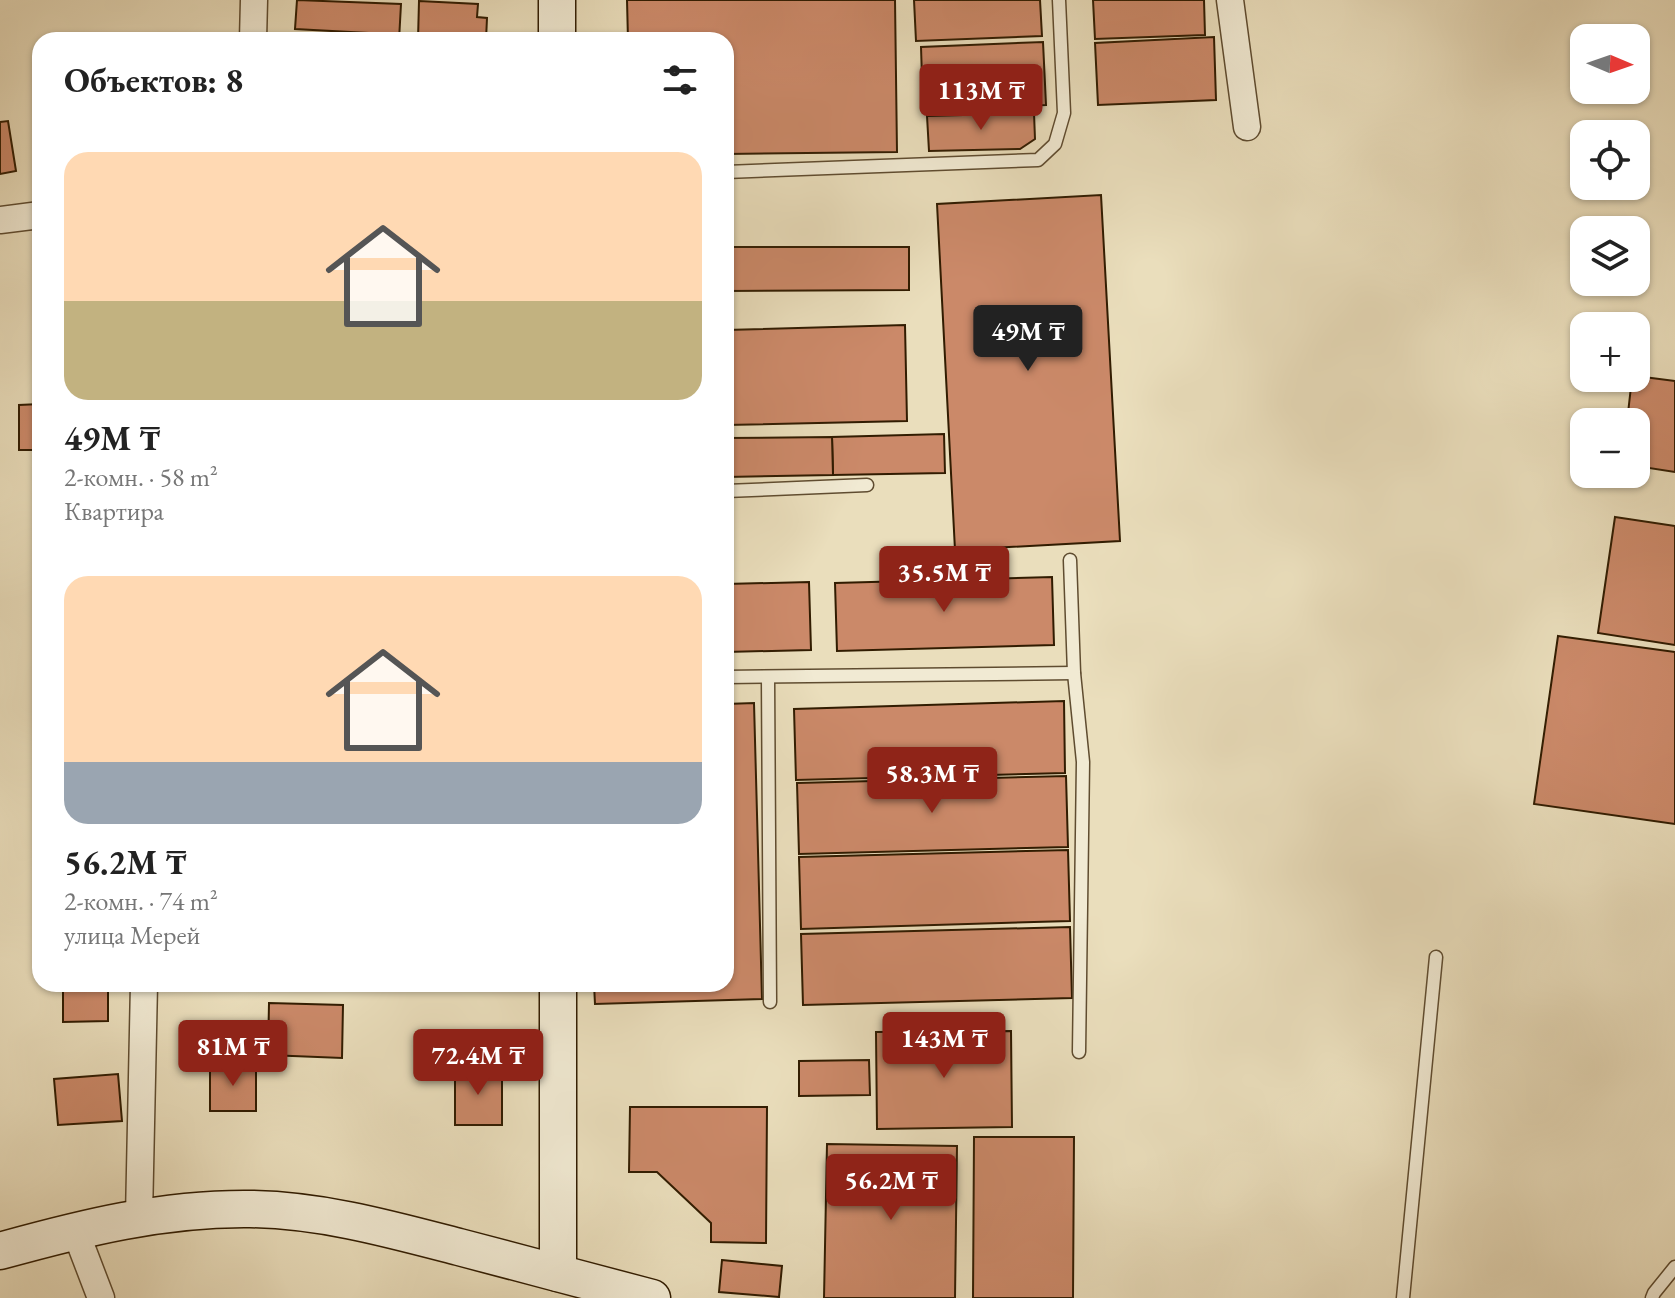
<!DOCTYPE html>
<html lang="ru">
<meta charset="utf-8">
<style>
:root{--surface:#fff;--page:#f2f2f2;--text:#222;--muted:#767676;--accent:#8f2418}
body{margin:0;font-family:"EB Garamond",serif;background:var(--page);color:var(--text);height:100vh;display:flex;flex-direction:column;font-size:30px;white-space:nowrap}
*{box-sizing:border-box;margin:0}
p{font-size:26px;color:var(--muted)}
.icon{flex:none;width:44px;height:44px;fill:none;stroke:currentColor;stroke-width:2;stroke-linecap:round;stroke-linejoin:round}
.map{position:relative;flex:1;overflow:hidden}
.panel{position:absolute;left:32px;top:32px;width:702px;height:960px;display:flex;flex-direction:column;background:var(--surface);border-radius:24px;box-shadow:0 2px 6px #0004}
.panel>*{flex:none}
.needle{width:52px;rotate:92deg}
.tools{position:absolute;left:1570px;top:24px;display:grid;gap:16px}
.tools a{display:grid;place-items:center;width:80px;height:80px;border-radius:16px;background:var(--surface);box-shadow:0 2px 6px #0004;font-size:40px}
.price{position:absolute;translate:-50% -68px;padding:0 18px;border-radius:8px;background:var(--accent);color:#fff;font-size:26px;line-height:52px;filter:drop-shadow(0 2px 4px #0008)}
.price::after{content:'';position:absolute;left:50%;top:48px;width:24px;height:18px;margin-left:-12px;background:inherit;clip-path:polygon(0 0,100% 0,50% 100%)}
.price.active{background:#222;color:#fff}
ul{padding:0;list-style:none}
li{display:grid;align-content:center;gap:16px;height:424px;padding:0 32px}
li span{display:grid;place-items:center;height:248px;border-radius:24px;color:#555}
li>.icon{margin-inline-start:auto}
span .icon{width:144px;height:144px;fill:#fffc;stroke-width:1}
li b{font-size:34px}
h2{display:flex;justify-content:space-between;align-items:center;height:96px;padding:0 32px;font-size:34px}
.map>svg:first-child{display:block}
.building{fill:#cb8969;stroke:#311c01;stroke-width:2}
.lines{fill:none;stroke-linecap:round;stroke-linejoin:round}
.lane-casing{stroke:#5f4c30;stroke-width:15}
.street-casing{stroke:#5f4c30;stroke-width:29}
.secondary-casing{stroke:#311c01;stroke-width:39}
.lane{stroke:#f1ead3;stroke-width:12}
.street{stroke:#f1ead3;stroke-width:26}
.secondary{stroke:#f1ead3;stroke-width:36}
</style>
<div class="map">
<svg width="1675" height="1298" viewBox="0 0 1675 1298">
<rect width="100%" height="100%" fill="#eadebc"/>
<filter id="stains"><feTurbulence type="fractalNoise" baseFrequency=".0025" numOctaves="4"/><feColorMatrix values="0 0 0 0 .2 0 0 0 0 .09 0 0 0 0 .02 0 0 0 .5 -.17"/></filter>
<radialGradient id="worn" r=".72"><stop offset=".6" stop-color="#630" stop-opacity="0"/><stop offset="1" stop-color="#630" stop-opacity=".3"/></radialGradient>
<!-- building -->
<g class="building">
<path d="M297,0L401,4L399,40H368V33L295,29Z"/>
<path d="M627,0H895L897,152L726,154V40H628Z"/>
<path d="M914,0H1040L1042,36L916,41Z"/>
<path d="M1093,0H1204L1205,35L1095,39Z"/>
<path d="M419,1L478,4L477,17L487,18L486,40H418Z"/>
<path d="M1214,37L1216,100L1098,105L1095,43Z"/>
<path d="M1043,42L1046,105L923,110L921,47Z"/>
<path d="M1034,113L1035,139L1020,149L929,151L927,116Z"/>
<path d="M8,121L16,171L0,174V122Z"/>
<path d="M1101,195L1120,541L955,550L937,204Z"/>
<path d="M726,247H909V290L726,291Z"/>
<path d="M905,325L907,421L726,425V330Z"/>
<path d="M1636,376L1675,381V472L1636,466V422H1627L1632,378H1636Z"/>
<path d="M40,404V450H19V405Z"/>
<path d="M944,434L945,473L833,475L832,437Z"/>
<path d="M832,437L833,475L726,477V438Z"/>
<path d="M1615,517L1675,526V645L1598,633Z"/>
<path d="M1052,577L1054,645L837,651L835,583Z"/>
<path d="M809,582L811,650L726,652V584Z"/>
<path d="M1558,636L1675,652V824L1534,804Z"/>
<path d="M1064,701L1065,773L796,780L794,709Z"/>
<path d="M754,703L762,999L595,1004L594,984H726V704Z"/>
<path d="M1066,776L1068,847L799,854L797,783Z"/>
<path d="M1068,850L1070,921L801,929L799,857Z"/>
<path d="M1070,927L1072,998L803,1005L801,934Z"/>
<path d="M63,984H108V1021L63,1022Z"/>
<path d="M269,1003L343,1005L342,1058L268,1055Z"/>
<path d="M1011,1031L1012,1127L877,1129L876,1032Z"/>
<path d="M869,1060L870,1095L799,1096V1061Z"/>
<path d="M256,1065V1111H210V1066Z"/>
<rect x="455" y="1069" width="47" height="56"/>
<path d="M118,1074L122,1121L58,1125L54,1079Z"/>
<path d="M630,1107H767L766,1243L711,1242V1223L657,1172H629Z"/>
<path d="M974,1137H1074L1073,1298H973Z"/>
<path d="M827,1144L957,1146L955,1298H824Z"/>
<path d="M722,1260L782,1266L779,1297L719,1292Z"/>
</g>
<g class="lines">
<!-- lane casing -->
<g class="lane-casing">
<g id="lane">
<path d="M726,172L1038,160L1055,144L1064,113L1059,0"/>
<path d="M726,491L867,485"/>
<path d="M1070,560L1074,673L1083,762L1079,1052"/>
<path d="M726,677L1074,673"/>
<path d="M768,677L770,1002"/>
<path d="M1403,1298L1436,957"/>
<path d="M1652,1298L1654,1293L1675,1267"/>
</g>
</g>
<!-- street casing -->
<g class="street-casing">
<g id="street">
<path d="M1230,0L1247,127"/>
<path d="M253,40L254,0"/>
<path d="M0,220L40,215"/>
<path d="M139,1217L144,984"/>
<path d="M75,1230L101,1298"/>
</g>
</g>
<!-- secondary casing -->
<g class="secondary-casing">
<g id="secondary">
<path d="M557,0V40"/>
<path d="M0,1251C83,1228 163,1208 250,1209C322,1210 390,1229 459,1247C523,1264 588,1281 652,1298"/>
<path d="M558,1273V984"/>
</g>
</g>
<!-- lane -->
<use href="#lane" class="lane"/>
<!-- street -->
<use href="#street" class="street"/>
<!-- secondary -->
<use href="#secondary" class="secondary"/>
</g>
<rect width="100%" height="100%" filter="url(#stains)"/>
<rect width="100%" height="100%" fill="url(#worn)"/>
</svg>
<div class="tools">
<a><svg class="needle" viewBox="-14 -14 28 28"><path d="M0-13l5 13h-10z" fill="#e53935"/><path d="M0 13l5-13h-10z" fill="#767676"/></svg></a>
<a><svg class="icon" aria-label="locate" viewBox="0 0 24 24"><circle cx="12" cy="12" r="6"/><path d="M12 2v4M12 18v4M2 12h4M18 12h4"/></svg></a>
<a><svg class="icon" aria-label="layers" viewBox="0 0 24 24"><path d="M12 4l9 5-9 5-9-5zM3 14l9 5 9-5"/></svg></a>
<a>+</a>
<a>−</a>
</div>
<b class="price" style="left:981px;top:132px">113M ₸</b>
<b class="price active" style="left:1028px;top:373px">49M ₸</b>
<b class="price" style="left:944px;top:614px">35.5M ₸</b>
<b class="price" style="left:932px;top:815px">58.3M ₸</b>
<b class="price" style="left:944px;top:1080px">143M ₸</b>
<b class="price" style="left:233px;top:1088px">81M ₸</b>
<b class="price" style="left:478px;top:1097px">72.4M ₸</b>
<b class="price" style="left:891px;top:1222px">56.2M ₸</b>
<section class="panel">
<h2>Объектов: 8<svg class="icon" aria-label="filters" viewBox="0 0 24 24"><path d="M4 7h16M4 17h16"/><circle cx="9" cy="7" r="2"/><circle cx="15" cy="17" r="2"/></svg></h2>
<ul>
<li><span style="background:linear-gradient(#ffd9b3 60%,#c2b280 0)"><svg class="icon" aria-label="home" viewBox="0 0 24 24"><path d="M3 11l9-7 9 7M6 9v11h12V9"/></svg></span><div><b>49M ₸</b><p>2-комн. · 58 m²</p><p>Квартира</p></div></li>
<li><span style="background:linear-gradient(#ffd9b3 75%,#9aa5b1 0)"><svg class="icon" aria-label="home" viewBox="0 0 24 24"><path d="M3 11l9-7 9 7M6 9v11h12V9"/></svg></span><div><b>56.2M ₸</b><p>2-комн. · 74 m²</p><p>улица Мерей</p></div></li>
</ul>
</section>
</div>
